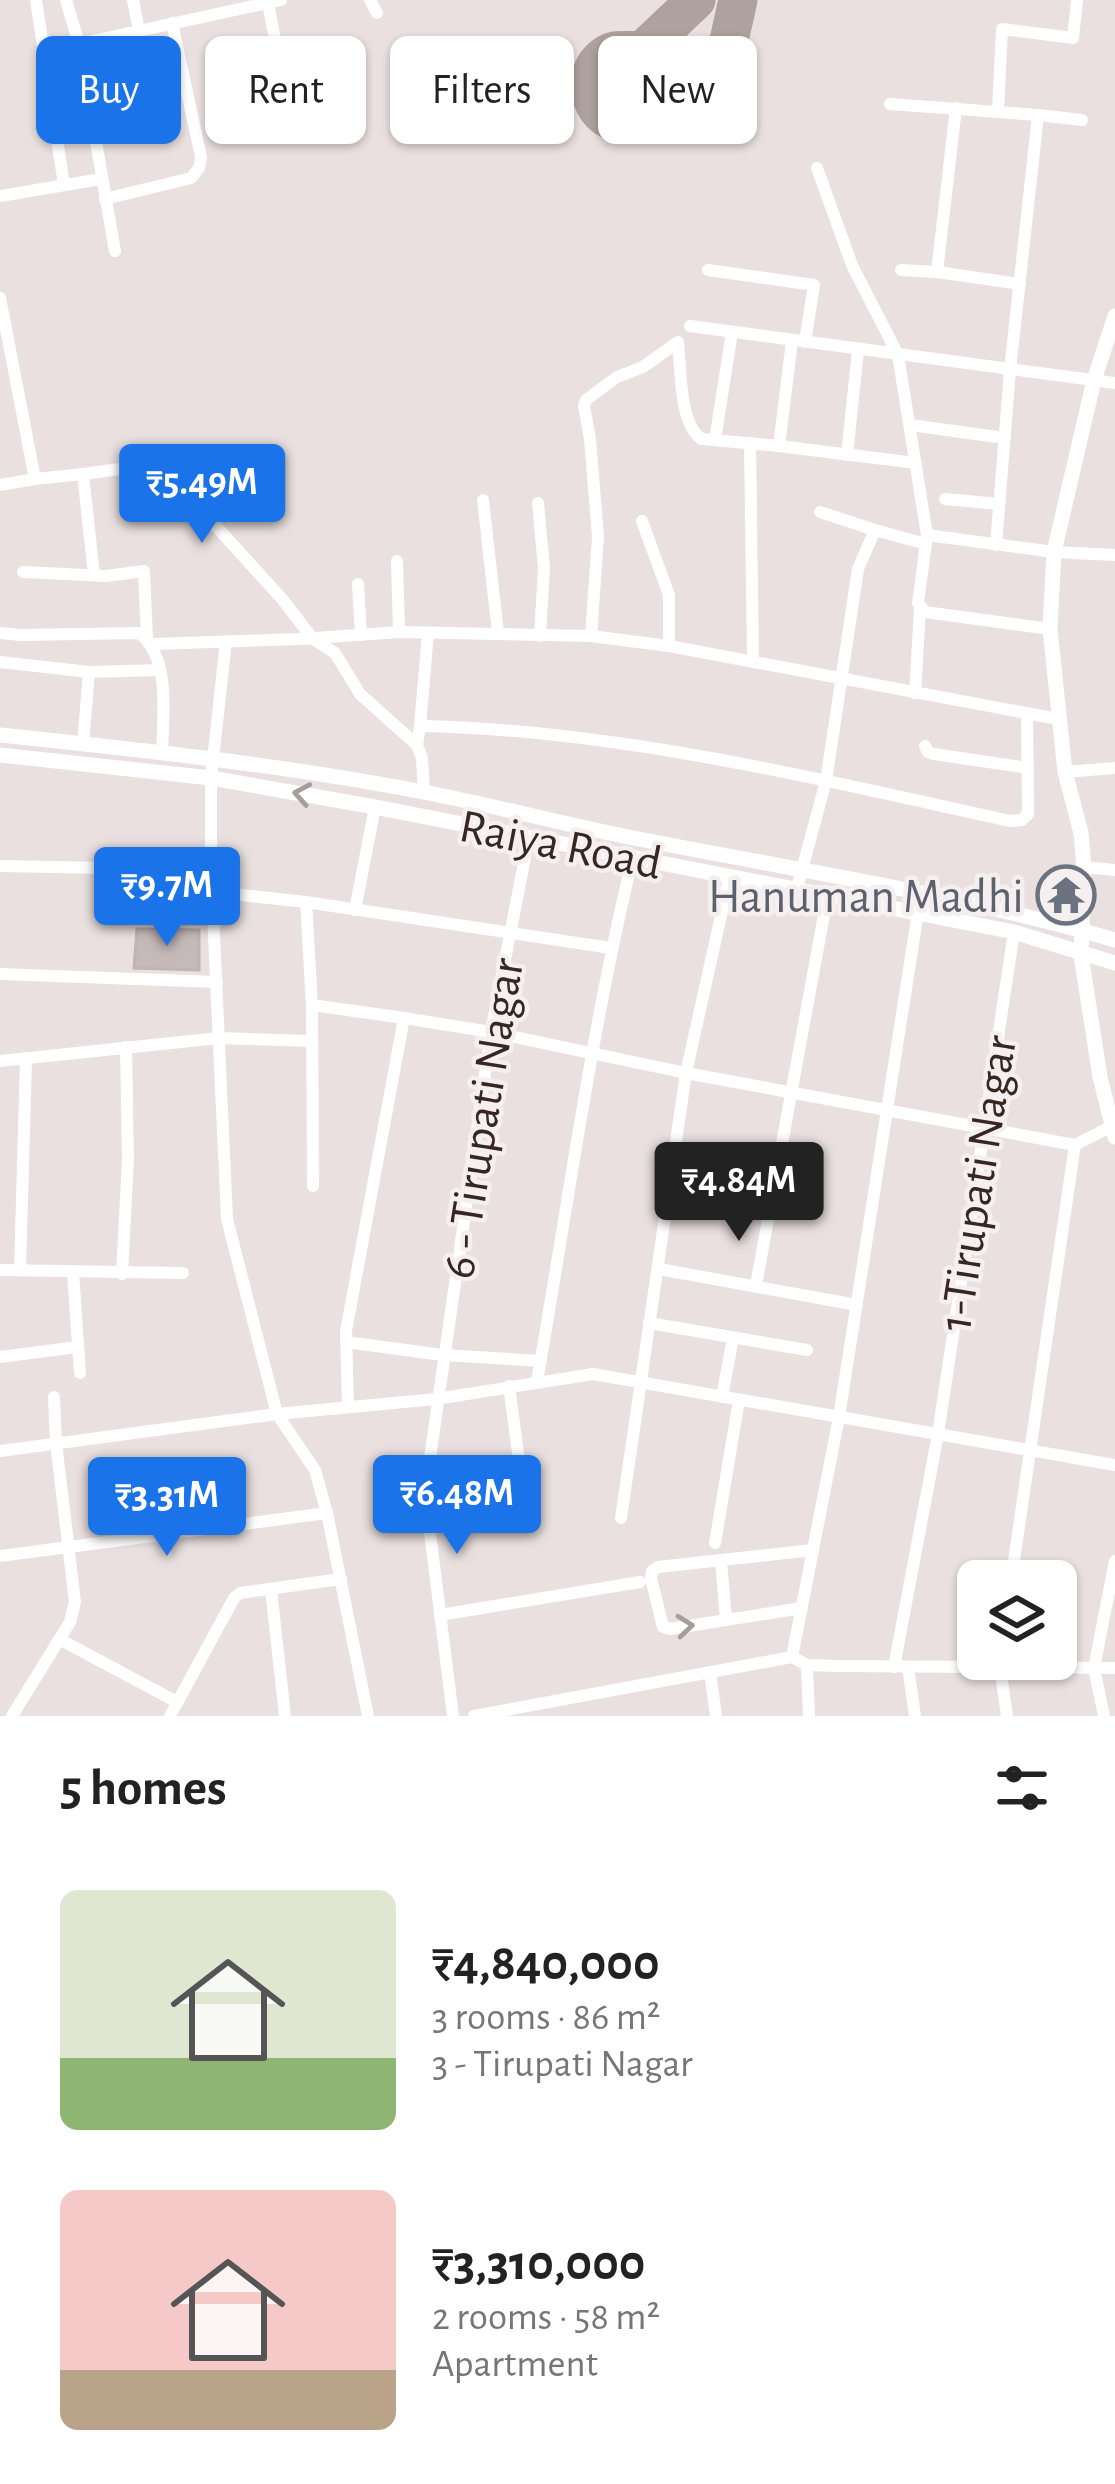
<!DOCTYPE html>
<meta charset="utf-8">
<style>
:root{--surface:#fff;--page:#f6f6f6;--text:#222;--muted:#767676;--accent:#1a73e8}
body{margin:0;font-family:"Alegreya Sans",sans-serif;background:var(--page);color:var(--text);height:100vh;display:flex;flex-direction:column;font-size:45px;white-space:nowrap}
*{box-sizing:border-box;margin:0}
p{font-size:39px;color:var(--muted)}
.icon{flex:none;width:66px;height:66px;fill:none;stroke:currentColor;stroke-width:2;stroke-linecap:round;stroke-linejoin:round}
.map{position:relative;height:1716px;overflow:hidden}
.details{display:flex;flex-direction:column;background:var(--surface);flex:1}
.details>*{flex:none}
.guide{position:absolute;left:36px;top:36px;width:1044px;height:108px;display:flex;gap:24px}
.controls{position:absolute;left:957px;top:1560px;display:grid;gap:24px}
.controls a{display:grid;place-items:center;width:120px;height:120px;border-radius:18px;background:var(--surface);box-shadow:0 3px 9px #0004;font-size:60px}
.price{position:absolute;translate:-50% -102px;padding:0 27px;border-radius:12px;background:var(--accent);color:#fff;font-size:39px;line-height:78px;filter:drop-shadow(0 3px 6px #0008)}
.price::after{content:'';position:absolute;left:50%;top:72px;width:36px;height:27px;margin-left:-18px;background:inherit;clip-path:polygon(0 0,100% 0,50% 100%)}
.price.selected{background:#222;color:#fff}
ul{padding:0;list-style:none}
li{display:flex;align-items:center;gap:36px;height:300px;padding:0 60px}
li span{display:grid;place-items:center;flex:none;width:336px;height:240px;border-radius:18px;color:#555}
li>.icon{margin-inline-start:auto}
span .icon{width:144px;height:144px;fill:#fffc;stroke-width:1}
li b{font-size:51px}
h2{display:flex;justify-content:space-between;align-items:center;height:144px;padding:0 60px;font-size:51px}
.chip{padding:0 42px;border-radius:18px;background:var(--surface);box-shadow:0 3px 9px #0004;font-size:42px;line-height:108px}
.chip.selected{background:var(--accent);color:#fff}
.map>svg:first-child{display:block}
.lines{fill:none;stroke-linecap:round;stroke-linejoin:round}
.taxiway{stroke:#aea19e;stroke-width:39}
.building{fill:#c6b9b9;stroke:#c1b4b2;stroke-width:3}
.minor{stroke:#fff;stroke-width:12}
.tertiary{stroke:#fff;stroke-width:15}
.oneway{stroke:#a59e9c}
.labels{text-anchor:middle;stroke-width:9;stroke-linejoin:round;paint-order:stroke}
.street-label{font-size:48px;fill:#372722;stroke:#f6efef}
.worship-label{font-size:48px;fill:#5b616d;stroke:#f6efef;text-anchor:end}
</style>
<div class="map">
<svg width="1115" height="1716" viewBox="0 0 1115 1716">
<rect width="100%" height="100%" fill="#e9e0df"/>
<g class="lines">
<!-- taxiway -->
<path class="taxiway" d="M696,0L644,49C632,53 619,47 607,54C571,76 595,145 653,117L728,45L738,0"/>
</g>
<!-- building -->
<path class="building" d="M137,929L199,930V970L134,968Z"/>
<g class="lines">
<!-- minor -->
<g class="minor">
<path d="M36,0L64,185"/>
<path d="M66,0L79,44L115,251"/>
<path d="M133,0L139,30"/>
<path d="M370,0L377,13"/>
<path d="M268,3L284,87"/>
<path d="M79,44L281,0"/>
<path d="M890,104L1038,115L1010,370L996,545"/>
<path d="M956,108L937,272L1020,284"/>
<path d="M998,111L1002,29L1073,38L1077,0"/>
<path d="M1038,115L1082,120"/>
<path d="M817,168L852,265L898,355L927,535L1054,552L1115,555"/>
<path d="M0,196L101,179"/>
<path d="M105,199L191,178L199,168L201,157L172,23"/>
<path d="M708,270L814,285L805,342"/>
<path d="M901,270L937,272"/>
<path d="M0,298L35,479L0,485"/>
<path d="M690,326L1115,383"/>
<path d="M910,425L1005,438"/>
<path d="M715,440L732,332"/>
<path d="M750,443L753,662"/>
<path d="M779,446L916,463"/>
<path d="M847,455L858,350"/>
<path d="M83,474L150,465L165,470L283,600L313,639L335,653L360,694L417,745L422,758L424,792"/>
<path d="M35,479L83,474L94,575"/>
<path d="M945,499L999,504"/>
<path d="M483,500L498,633"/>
<path d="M538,503L544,568L540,636"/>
<path d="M820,512L875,530"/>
<path d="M642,521L669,595V646"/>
<path d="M927,536L918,603L925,612L1050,629"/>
<path d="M397,561L399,632"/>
<path d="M23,572L106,576L144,571L147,639"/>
<path d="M358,584L361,635"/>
<path d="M0,633L21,635L139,633C171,657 163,715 162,751"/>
<path d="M591,636L598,537L590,439L584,406L586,400L617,377L643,367L678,342C681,369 679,425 702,439L779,446L792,341"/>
<path d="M226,641L211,778V870L227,1219L277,1414L315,1470L327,1513L368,1716"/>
<path d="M152,644L301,639L399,632L591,636L669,646L1058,719"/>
<path d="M0,662L89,672L160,670"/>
<path d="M915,693L920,609"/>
<path d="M420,726L428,633"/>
<path d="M83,744L89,672"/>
<path d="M417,745L420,726C619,730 817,779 1011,821L1022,820L1028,814L1027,713"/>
<path d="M925,746L928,752L934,754L1028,768"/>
<path d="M1065,772L1115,768"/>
<path d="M0,866L211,870"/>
<path d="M1084,867L1115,870"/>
<path d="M797,888L826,781L858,569L875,530L926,544"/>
<path d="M213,892L306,902L611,948"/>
<path d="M306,902L312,1005L404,1018"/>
<path d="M355,910L375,807"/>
<path d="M0,974L217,982"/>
<path d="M312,1005L313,1186"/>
<path d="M0,1061L219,1038L312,1041"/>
<path d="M659,1269L857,1305"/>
<path d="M0,1270L183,1273"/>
<path d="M20,1270L26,1058"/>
<path d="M73,1272L80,1373"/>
<path d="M122,1274L128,1160L126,1047"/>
<path d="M756,1285L828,893"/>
<path d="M649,1323L807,1350"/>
<path d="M346,1342L443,1355L541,1361"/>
<path d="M0,1357L77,1347"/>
<path d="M537,1381C568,1206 591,1030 633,857"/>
<path d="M722,1397L733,1338"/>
<path d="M348,1407L346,1331L404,1018L491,1032L686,1073L1075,1145L1112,1126"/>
<path d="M0,1451L277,1414L436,1399L593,1374L1115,1465"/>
<path d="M621,1518L686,1073L730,875"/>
<path d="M428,1519L525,1505L509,1386"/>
<path d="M715,1543L739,1400"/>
<path d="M0,1556L327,1513"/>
<path d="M721,1560L726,1620"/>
<path d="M1011,1581L1075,1145"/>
<path d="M271,1590L285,1716"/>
<path d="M802,1608L670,1629L663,1627L651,1578L652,1571L658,1567L813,1550"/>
<path d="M440,1615L640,1582"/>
<path d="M59,1639L177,1702"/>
<path d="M792,1657L839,1417L918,912"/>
<path d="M999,1660L1007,1716"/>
<path d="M807,1665L809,1716"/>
<path d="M894,1667L938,1434L1014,932"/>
<path d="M908,1667L915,1716"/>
<path d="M710,1672L716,1716"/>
<path d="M12,1716L70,1622L75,1602L56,1443L54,1397"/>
<path d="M170,1716L234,1598L240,1593L341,1579"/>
<path d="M453,1716L425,1493L491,1032L529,837"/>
<path d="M474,1716L792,1657L807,1665L835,1666L1115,1668"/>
<path d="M1104,1716L1094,1668L1115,1561"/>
</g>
<!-- tertiary -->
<g class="tertiary">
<path d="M1115,316L1094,380L1054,552L1050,629L1065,772L1081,833L1084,867L1081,955L1100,1077L1115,1137"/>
<path d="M0,735C142,750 283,765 423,792C497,806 570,826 644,840C802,871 961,895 1115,940"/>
<path d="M0,755L211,778L375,807L1014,932L1115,963"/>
</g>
</g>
<!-- one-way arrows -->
<defs><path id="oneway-chevron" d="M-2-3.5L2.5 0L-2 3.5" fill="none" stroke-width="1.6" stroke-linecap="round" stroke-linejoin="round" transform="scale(3)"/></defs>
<g class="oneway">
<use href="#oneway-chevron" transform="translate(302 794) rotate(-170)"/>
<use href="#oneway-chevron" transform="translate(685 1626) rotate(-6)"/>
</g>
<!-- icons -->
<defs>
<g id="temple-ring" transform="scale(3)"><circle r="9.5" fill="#f6efef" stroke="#6b7280" stroke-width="1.5"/><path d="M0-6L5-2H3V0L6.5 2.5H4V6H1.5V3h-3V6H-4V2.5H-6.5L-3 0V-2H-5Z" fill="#6b7280"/></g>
</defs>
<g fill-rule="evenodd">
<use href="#temple-ring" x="1066" y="895"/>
</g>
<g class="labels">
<!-- street labels -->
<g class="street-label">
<text transform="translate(561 843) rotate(11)" y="17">Raiya Road</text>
<text transform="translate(481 1118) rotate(-81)" y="17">6 - Tirupati Nagar</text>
<text transform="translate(976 1183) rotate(-81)" y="17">1-Tirupati Nagar</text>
</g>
<!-- worship labels -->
<g class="worship-label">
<text x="1024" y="912">Hanuman Madhi</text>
</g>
</g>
</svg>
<div class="controls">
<a><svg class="icon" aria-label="layers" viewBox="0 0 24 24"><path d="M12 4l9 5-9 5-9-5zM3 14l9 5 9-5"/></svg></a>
</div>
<b class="price" style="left:202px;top:546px">₹5.49M</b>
<b class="price" style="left:167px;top:949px">₹9.7M</b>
<b class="price selected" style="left:739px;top:1244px">₹4.84M</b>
<b class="price" style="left:457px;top:1557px">₹6.48M</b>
<b class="price" style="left:167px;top:1559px">₹3.31M</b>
<div class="guide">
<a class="chip selected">Buy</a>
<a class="chip">Rent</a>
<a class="chip">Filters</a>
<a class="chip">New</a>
</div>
</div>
<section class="details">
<h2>5 homes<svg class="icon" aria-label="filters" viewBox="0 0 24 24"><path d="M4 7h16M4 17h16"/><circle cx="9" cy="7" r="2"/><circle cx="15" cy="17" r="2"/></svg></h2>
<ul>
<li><span style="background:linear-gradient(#dfe7d0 70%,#8fb573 0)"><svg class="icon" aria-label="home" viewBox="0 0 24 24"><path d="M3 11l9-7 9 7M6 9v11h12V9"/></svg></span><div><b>₹4,840,000</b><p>3 rooms · 86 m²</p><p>3 - Tirupati Nagar</p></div></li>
<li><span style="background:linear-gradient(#f6c9c9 75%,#b9a48a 0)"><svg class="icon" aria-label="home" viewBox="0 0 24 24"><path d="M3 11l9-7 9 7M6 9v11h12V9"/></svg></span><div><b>₹3,310,000</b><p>2 rooms · 58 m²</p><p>Apartment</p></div></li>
</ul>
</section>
